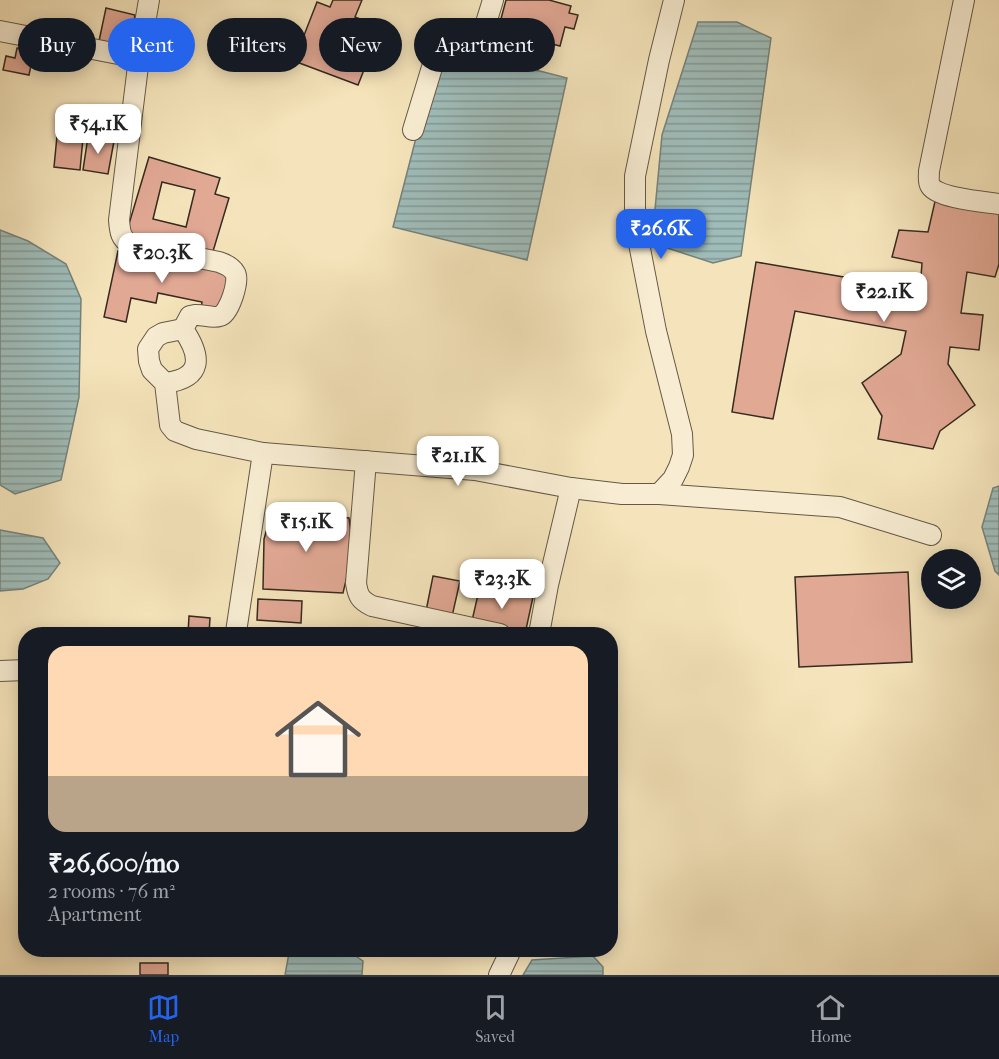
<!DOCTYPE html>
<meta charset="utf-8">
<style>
:root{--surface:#171b24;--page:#20242c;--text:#f1f3f6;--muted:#9ea1a6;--line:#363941;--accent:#2563eb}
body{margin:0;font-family:"IM FELL French Canon",serif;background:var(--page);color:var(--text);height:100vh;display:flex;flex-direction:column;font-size:22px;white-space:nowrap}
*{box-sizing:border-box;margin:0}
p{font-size:20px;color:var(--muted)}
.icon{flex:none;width:33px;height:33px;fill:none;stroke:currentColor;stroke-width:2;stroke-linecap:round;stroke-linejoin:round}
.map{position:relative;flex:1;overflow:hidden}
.drawer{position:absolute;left:18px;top:627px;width:600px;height:330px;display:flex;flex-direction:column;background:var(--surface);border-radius:24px;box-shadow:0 3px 15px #0003}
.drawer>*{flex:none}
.banner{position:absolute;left:18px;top:18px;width:600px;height:54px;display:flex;gap:12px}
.buttons{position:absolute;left:921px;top:549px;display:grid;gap:12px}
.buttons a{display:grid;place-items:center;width:60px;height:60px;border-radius:50%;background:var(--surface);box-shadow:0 3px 15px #0003;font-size:30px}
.price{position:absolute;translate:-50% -51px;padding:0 14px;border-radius:12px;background:#fff;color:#222;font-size:20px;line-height:39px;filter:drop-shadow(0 2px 3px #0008)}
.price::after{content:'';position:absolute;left:50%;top:36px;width:18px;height:14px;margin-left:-9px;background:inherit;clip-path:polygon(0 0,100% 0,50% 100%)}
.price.current{background:var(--accent);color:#fff}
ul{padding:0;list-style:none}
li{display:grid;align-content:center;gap:12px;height:318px;padding:0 30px}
li span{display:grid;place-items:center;height:186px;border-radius:18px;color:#555}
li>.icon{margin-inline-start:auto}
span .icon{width:108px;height:108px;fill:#fffc;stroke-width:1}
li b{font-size:26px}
.chip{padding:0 21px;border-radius:27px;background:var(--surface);box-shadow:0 3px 15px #0003;font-size:21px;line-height:54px}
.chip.current{background:var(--accent);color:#fff}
.tab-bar{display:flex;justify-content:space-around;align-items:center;height:84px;border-top:2px solid var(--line);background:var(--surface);font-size:16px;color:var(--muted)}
.tab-bar a{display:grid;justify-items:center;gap:3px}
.tab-bar .current{color:var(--accent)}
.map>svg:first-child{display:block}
.water{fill:url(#water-rules);stroke:#75827b;stroke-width:1.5}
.building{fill:#e1a894;stroke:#352b1f;stroke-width:1.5;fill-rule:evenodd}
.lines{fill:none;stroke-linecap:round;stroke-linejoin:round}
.street-casing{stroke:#655946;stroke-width:22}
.street{stroke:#f8edd3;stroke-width:20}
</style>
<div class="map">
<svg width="999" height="975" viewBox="0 0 999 975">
<defs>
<pattern id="water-rules" width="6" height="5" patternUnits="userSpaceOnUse" patternTransform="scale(1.5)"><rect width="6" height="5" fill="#9fbcb9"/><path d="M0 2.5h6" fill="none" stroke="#829996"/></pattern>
</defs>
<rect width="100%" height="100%" fill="#f5e4bb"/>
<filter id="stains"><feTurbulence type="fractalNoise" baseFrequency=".00333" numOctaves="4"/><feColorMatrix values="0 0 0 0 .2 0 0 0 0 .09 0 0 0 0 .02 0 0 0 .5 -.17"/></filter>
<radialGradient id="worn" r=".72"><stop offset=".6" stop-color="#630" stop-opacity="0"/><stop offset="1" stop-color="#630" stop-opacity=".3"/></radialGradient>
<!-- water -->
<g class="water">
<path d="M698,22H737L771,38L741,256L713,263L658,245L654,220L662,135Z"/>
<path d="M440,45L567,78L527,260L393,227Z"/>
<path d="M0,230L28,241L66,264L81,299L79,397L61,480L15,494L0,485Z"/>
<path d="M999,486V575L995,571L982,527L993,488Z"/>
<path d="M0,530L43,538L60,563L48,579L23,589L0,591Z"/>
<path d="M295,950H347L363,961L362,975H285L289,953Z"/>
<path d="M593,956L603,967V975H523L532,960Z"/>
</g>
<!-- building -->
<g class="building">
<path d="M333,0H362L355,17L381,27L358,85L294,61L317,2L330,7Z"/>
<path d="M506,0H549L571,6L569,13L578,15L574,29L565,27L560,46L544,42L540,59L515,53L520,35L498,30Z"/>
<path d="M106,8L135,15L129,47L99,41Z"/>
<path d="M17,48L34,51L29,75L3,70L6,56L15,58Z"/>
<path d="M57,136L83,138L80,170L54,167Z"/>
<path d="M88,137L114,141L108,174L83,170Z"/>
<path d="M149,157L220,178L215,194L229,198L211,258L126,234ZM162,182L195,190L186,227L153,219Z"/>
<path d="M936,197L999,208V264L995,277L967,272L961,313L983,315L979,350L950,347L948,364L975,405L940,431L933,449L878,439L882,416L862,383L901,354L906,331L795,311L773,419L732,412L756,262L920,290L922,263L892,257L899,230L928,232Z"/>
<path d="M118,251L230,274L221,313L201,309L202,302L158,293L156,303L131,298L126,322L104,317Z"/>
<path d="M272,511L349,518L351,535L348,572L343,593L263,589L264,539Z"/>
<path d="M908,572L912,662L799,667L795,577Z"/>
<path d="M433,576L460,581L451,621L425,616Z"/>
<path d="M480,586L533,597L525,634L471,625Z"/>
<path d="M258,599L302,601L301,623L257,620Z"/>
<path d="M189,616L210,618L209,634H188Z"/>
<rect x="140" y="963" width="28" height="12"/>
</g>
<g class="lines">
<!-- street casing -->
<g class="street-casing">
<g id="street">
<path d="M149,0L139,58L119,220C120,231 120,238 130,244L219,262C225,264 232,267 235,273C240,280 229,314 220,316C212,319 203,314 195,315L190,316L183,329C202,357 203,378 165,383"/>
<path d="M964,0L929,171C929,176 928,182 930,185C935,198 985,202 999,204"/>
<path d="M0,31L139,58"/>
<path d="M413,130L440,41C453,32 470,50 482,36L493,0"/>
<path d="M183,329L163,333L156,337L148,349L149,361L152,370L165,383L170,425L175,431L196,439L263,453L475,470L571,488L622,494H659L840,507L931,535"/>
<path d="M366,461L356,583C358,596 360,600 372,606L500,634"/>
<path d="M659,494L673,479L679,467L683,455L682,434L656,331L635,223V176L659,60L674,0"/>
<path d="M236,632L263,453"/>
<path d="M539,634L548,585L571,488"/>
<path d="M0,671L26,670"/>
<path d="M499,975L511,950"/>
</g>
</g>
<!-- street -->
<use href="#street" class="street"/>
</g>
<rect width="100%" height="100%" filter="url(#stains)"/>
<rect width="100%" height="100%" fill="url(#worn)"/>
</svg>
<div class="buttons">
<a><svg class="icon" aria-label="layers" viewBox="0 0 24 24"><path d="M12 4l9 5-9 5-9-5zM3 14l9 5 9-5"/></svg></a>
</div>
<b class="price" style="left:98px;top:155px">₹54.1K</b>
<b class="price current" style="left:661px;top:260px">₹26.6K</b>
<b class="price" style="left:162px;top:284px">₹20.3K</b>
<b class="price" style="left:884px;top:323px">₹22.1K</b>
<b class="price" style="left:458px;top:487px">₹21.1K</b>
<b class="price" style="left:306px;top:553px">₹15.1K</b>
<b class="price" style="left:502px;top:610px">₹23.3K</b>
<div class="banner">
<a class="chip">Buy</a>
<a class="chip current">Rent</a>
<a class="chip">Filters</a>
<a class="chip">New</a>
<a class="chip">Apartment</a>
</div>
<section class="drawer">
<ul>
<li><span style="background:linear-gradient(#ffd9b3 70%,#b9a48a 0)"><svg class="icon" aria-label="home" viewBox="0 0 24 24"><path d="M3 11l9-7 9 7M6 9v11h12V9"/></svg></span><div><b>₹26,600/mo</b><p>2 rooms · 76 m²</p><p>Apartment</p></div></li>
</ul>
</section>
</div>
<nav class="tab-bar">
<a class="current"><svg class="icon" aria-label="map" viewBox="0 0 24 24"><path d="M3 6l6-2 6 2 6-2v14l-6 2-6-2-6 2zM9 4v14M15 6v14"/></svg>Map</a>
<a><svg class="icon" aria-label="saved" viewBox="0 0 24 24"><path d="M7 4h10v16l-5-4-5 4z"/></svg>Saved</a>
<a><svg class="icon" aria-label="home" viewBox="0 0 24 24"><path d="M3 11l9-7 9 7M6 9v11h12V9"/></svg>Home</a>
</nav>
